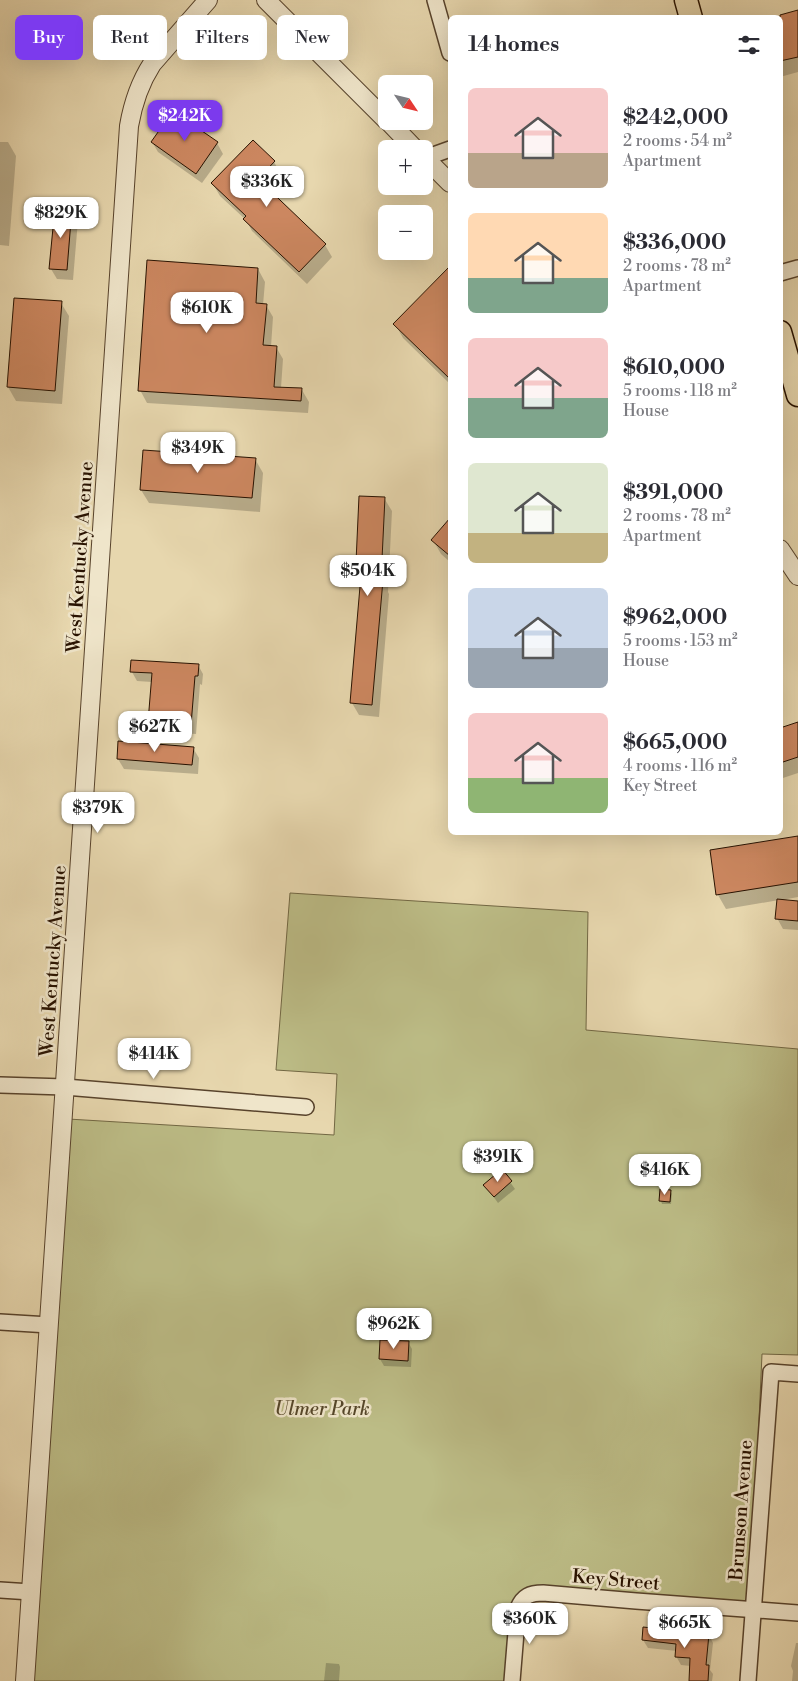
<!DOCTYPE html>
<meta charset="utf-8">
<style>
:root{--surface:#fff;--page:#f7f7f7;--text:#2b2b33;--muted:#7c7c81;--accent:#7c3aed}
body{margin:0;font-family:"Libre Bodoni",serif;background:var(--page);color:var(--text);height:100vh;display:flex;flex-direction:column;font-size:19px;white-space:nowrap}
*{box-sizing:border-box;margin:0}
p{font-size:16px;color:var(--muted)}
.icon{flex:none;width:28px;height:28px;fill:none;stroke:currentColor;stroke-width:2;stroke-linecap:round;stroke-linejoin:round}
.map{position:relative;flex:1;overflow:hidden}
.sheet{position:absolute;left:448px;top:15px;width:335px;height:820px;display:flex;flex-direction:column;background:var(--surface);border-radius:8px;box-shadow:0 5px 20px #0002}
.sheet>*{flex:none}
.banner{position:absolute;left:15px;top:15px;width:358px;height:45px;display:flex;gap:10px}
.needle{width:32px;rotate:125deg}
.buttons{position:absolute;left:378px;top:75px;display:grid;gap:10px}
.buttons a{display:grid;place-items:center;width:55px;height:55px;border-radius:8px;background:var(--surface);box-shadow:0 5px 20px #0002;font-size:25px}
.price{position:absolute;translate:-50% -42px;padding:0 11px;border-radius:10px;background:#fff;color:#222;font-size:16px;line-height:32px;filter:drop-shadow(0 1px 2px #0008)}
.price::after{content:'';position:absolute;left:50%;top:30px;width:15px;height:11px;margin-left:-8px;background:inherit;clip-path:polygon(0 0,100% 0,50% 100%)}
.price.active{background:var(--accent);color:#fff}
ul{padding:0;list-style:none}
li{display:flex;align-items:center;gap:15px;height:125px;padding:0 20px}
li span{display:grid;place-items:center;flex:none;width:140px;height:100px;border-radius:8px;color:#555}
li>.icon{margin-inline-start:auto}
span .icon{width:60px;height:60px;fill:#fffc;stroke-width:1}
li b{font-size:21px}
h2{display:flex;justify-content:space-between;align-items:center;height:60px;padding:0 20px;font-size:21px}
.chip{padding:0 18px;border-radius:8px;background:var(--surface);box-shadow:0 5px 20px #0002;font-size:18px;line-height:45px}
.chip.active{background:var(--accent);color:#fff}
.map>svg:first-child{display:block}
.green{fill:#bcbc86;stroke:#726743}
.shadow{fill:#0003}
.building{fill:#cc8760;stroke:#281200}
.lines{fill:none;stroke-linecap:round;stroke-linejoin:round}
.minor-casing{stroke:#58432c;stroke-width:18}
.tertiary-casing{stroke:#58432c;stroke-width:20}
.primary-casing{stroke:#281200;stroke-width:25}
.minor{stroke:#efe5ca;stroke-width:15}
.tertiary{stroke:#efe5ca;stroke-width:18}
.primary{stroke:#e7d7ae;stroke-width:22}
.labels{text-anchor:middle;stroke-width:5;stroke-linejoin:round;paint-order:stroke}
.street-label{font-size:19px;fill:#281200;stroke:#efe5ca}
.park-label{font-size:19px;font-style:italic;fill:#544528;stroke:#efe5ca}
</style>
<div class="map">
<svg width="798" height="1681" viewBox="0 0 798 1681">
<rect width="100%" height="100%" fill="#e7d7ae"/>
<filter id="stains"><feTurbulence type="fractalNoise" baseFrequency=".004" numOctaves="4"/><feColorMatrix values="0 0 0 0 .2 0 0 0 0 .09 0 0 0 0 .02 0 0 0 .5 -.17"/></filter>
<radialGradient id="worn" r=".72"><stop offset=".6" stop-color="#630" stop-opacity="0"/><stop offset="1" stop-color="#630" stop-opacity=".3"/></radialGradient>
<!-- green -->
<path class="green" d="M290,893L588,912L586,1030L798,1049V1355L762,1354L751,1598L748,1606L524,1595L510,1681H30L68,1119L334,1135L337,1074L276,1070Z"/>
<!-- shadow -->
<g class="shadow">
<path d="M798,11V72L780,77V18H774Z"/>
<path d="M0,142H8L16,156L9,246L0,245Z"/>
<path d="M152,142L217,143L223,154L202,183L158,152Z"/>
<path d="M253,142L274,162L281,174L267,189L325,245L332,257L307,284L252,231L246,220L220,196L213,184Z"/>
<path d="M72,209L78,220L73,280L57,279L51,269Z"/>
<path d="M450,267V384L403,338L395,324Z"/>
<path d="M258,269L265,282L263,305H266L273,317L271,347H276L283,359L281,388L302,390L309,402L308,413L147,403L140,390Z"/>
<path d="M61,303L69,316L62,404L16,401L8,387Z"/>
<path d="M255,459L263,473L260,512L149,503L141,490Z"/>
<path d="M384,498L392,511L388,592L389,594L379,717L359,715L352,703L363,571L358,562Z"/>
<path d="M450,520V562L441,554L433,540Z"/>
<path d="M198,665L203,674L202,685L200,684L196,734L154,731L149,722L152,682L137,681L132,672Z"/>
<path d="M798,724V773L780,779V730Z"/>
<path d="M119,743L193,748L199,758L198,774L124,769L118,759Z"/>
<path d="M798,837V897L782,900L798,902V930L783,929L777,918L779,900L726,909L718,895L711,851Z"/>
<path d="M502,1171L515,1189L498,1203L485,1185Z"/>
<path d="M670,1191L672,1194L671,1204H662L661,1201Z"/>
<path d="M408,1342L412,1349L411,1367L384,1366L380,1359Z"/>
<path d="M709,1635L713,1643L710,1670L713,1674L712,1681H690L691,1666L681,1665L676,1656L677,1651L648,1648L643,1640Z"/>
<path d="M796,1643H798V1681H792L793,1671L791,1666Z"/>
<path d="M326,1663L339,1664L340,1667L339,1681H324Z"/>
</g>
<!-- building -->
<g class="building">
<path d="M798,10V57L780,61V15Z"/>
<path d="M173,111L218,142L196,174L151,142Z"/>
<path d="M253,140L275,161L258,179L326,244L299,272L243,219L246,216L211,183Z"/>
<path d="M55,207L72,208L67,270L49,269Z"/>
<path d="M147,260L258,268L256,303L267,304L263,345L277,346L274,387L302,388L301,401L138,391Z"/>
<path d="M450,266V379L393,324Z"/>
<path d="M14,298L62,301L55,391L7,387Z"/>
<path d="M143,450L256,458L252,498L140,490Z"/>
<path d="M359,496L385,497L381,580H383L372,705L350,703L362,563L356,562Z"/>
<path d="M450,518V556L431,540Z"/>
<path d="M131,660L199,664L198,676H195L191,725L148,722L152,673L130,672Z"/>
<path d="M798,722V757L780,763V728Z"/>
<path d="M118,741L194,747L192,765L117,759Z"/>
<path d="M798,836V882L716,895L710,850Z"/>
<path d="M777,899L798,901V921L775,919Z"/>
<path d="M502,1169L512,1181L494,1197L483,1185Z"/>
<path d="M660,1189L671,1190L670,1202L659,1201Z"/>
<path d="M380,1340L409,1341L408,1361L379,1359Z"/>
<path d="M643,1627L709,1634L706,1665H709L708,1681H689L690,1658L675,1657L676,1644L642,1640Z"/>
</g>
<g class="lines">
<!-- minor casing -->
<g class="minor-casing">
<g id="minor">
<path d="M435,0L450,53"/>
<path d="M425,158L450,149"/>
<path d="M780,273L798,268"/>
<path d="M0,1085L65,1087L306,1107"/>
<path d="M0,1322L49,1325"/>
<path d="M0,1590L31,1592"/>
<path d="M512,1681L518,1608C523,1596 530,1593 543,1593L636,1601L798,1613"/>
<path d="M748,1681L771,1372L798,1374"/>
</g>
</g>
<!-- tertiary casing -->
<g class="tertiary-casing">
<g id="tertiary">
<path d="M266,0L386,120"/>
<path d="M388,121L415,149"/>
<path d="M424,157L450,183"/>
<path d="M780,549L798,576"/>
<path d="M25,1681L129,126C133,103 139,84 152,64L208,0"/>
</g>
</g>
<!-- primary casing -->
<g class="primary-casing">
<g id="primary">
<path d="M686,0L691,18"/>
<path d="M780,332L798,395"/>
</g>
</g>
<!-- minor -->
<use href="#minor" class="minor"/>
<!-- tertiary -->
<use href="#tertiary" class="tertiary"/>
<!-- primary -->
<use href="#primary" class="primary"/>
</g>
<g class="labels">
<!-- street labels -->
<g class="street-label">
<text transform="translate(79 557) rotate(-86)" y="7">West Kentucky Avenue</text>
<text transform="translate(52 961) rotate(-86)" y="7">West Kentucky Avenue</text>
<text transform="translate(740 1510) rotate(-86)" y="7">Brunson Avenue</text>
<text transform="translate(616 1579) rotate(5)" y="7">Key Street</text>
</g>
<!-- park labels -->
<g class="park-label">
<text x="322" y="1415">Ulmer Park</text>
</g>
</g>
<rect width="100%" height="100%" filter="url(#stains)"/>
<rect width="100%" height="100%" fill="url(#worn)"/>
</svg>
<div class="buttons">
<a><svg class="needle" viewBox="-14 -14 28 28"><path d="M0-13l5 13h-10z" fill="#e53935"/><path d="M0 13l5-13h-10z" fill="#7c7c81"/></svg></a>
<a>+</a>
<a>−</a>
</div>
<b class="price active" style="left:185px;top:142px">$242K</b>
<b class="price" style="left:267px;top:208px">$336K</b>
<b class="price" style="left:61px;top:239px">$829K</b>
<b class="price" style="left:207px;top:334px">$610K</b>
<b class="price" style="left:198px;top:474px">$349K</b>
<b class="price" style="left:368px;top:597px">$504K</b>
<b class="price" style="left:155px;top:753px">$627K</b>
<b class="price" style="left:98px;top:834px">$379K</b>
<b class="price" style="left:154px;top:1080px">$414K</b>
<b class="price" style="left:498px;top:1183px">$391K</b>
<b class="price" style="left:665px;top:1196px">$416K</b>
<b class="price" style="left:394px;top:1350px">$962K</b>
<b class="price" style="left:530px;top:1645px">$360K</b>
<b class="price" style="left:685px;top:1649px">$665K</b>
<div class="banner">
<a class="chip active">Buy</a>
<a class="chip">Rent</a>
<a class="chip">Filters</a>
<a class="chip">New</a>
</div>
<section class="sheet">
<h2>14 homes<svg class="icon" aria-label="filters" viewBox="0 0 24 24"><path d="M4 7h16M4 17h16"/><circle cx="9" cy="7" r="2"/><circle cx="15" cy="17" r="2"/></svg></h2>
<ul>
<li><span style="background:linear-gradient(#f6c9c9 65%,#b9a48a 0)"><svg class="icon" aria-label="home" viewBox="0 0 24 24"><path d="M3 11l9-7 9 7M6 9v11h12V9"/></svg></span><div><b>$242,000</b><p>2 rooms · 54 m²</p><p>Apartment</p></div></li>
<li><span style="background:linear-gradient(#ffd9b3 65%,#7fa58c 0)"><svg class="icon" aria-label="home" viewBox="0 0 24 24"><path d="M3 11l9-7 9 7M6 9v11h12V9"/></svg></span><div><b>$336,000</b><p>2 rooms · 78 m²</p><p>Apartment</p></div></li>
<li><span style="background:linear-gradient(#f6c9c9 60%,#7fa58c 0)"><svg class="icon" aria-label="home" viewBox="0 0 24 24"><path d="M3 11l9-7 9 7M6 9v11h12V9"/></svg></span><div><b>$610,000</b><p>5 rooms · 118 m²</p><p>House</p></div></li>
<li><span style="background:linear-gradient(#dfe7d0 70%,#c2b280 0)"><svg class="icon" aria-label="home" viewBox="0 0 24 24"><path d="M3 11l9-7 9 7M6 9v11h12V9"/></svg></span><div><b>$391,000</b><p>2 rooms · 78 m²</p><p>Apartment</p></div></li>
<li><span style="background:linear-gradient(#c9d6e8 60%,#9aa5b1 0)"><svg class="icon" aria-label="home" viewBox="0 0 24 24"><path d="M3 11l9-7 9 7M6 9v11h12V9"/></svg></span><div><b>$962,000</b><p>5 rooms · 153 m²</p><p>House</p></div></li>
<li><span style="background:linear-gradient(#f6c9c9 65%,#8fb573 0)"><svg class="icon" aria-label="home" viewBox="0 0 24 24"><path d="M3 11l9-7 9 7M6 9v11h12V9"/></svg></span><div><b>$665,000</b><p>4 rooms · 116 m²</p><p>Key Street</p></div></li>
</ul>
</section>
</div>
